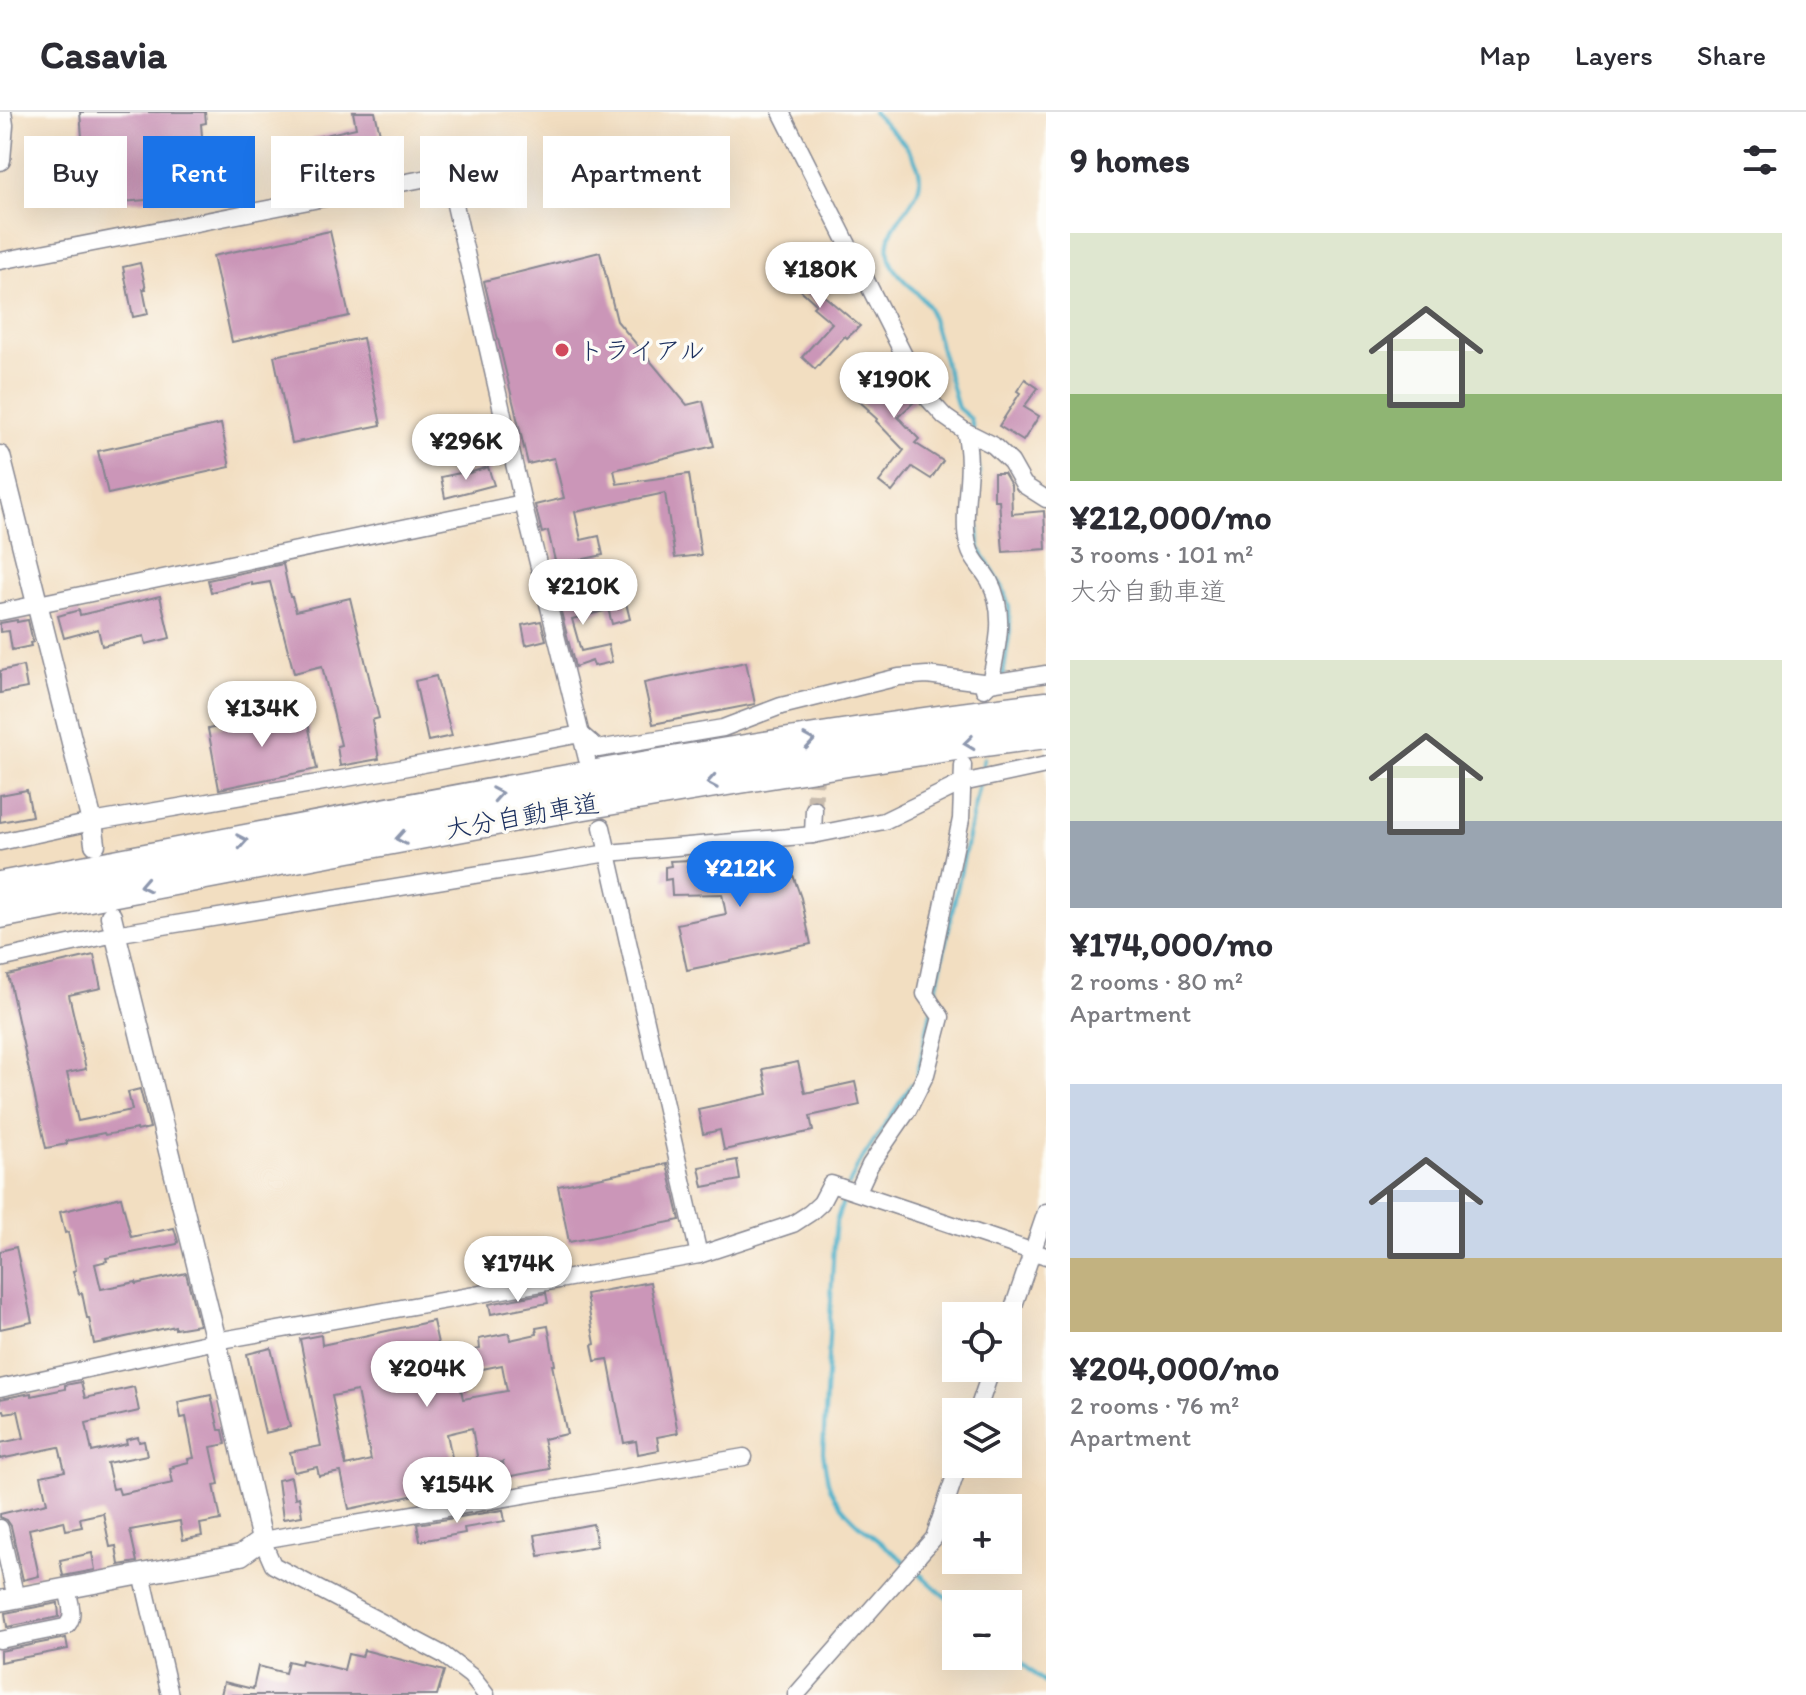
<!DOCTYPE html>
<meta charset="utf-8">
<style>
:root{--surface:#fff;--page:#f7f7f7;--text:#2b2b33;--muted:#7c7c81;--line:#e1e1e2;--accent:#1a73e8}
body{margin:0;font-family:Itim,"Klee One",sans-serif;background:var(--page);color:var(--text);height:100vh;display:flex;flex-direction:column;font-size:30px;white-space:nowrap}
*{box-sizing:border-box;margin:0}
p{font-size:26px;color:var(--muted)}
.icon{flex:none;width:44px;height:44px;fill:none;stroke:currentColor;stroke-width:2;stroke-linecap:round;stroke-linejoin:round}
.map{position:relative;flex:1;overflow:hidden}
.details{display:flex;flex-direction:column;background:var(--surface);width:760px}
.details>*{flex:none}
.banner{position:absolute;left:24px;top:24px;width:760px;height:72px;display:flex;gap:16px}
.fabs{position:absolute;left:942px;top:1190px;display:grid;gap:16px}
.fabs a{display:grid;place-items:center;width:80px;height:80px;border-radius:0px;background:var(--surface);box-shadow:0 8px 32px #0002;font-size:40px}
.price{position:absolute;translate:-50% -68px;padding:0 18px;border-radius:28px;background:#fff;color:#222;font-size:26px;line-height:52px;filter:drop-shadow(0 2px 4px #0008)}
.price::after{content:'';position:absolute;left:50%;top:48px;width:24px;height:18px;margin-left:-12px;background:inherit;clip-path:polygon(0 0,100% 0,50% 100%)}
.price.current{background:var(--accent);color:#fff}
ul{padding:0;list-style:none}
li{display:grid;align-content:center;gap:16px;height:424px;padding:0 24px}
li span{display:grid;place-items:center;height:248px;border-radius:0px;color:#555}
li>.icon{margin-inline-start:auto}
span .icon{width:144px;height:144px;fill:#fffc;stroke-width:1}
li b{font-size:34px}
h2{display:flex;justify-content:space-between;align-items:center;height:96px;padding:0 24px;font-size:34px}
.pill{padding:0 28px;border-radius:0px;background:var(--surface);box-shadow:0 8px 32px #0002;font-size:28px;line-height:72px}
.pill.current{background:var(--accent);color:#fff}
header{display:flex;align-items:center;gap:48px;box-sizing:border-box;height:112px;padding:0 40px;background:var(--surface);border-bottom:2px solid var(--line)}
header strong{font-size:38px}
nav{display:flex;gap:44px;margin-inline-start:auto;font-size:28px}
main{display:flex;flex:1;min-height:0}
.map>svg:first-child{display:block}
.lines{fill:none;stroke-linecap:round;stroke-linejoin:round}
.stream{stroke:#4bb1ca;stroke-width:4}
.building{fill:#cb96b8;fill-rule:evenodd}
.minor-tunnel{stroke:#c7bbad;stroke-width:16;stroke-dasharray:16 8;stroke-linecap:butt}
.minor-casing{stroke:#868690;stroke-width:19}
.tertiary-casing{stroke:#868690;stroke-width:23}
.motorway-casing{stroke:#868690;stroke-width:33}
.minor{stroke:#fff;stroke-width:16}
.tertiary{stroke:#fff;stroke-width:20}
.motorway{stroke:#fff;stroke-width:30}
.oneway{stroke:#8d97ae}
.poi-dot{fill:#d1495b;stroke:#fdfcf7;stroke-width:3}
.labels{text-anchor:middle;stroke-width:7;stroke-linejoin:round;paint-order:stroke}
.poi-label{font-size:26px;fill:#1b2f5e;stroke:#fdfcf7;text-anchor:start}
.street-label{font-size:26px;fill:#1b2f5e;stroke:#fdfcf7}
</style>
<header>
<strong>Casavia</strong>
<nav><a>Map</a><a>Layers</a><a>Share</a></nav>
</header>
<main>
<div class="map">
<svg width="1046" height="1583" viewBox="0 0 1046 1583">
<rect width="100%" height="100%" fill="#fdfcf7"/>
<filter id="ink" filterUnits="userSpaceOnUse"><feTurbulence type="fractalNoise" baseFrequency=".0125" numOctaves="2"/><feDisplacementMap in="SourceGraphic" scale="16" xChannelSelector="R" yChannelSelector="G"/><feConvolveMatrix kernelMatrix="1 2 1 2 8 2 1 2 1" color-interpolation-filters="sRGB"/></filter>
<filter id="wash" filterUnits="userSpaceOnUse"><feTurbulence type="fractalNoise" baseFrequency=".006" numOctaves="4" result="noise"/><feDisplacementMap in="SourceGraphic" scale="32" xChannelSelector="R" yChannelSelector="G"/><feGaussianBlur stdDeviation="1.8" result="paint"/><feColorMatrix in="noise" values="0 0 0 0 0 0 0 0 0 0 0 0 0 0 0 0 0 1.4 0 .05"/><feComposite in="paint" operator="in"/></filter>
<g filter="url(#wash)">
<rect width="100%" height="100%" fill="#f2dec1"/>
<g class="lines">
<!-- stream -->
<g class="stream">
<path d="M873,0C885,13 902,26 911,41C942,89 882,100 889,143C892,165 918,176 929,196L958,296L971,307L973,317"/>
<path d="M976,330L979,362L978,413L979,436L1003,476L1009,495L1010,518L1003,564"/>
<path d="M981,664L984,646"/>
<path d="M934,887L979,672"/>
<path d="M917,965L931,899"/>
<path d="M849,1073L858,1053L912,972"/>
<path d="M846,1081L836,1110L834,1130L823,1340C825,1353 826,1366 831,1378C844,1406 882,1430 905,1450"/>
<path d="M912,1455L956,1494"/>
<path d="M1008,1539L1046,1572"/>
</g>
</g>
<g id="blocks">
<!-- building -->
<g class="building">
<path d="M80,0H205L206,11L201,12L207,83L122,90L121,79L98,81L96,62L85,63Z"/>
<path d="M353,0H375L384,39L372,42L374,48L320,61L312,26L356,16Z"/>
<path d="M330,119L349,204L232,230L213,144Z"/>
<path d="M600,140L617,209L687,293L703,289L714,334L614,358L617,372L689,362L701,443L675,446L665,381L575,400L581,428L599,424L603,443L556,453L548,419L542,421L535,393L564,386L554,346L528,352L484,169Z"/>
<path d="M801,142L827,167L817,178L860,214L847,226L845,224L815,257L802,245L832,211L813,195L816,192L783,162Z"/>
<path d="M140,151L146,177H143L148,202L133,205L123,155Z"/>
<path d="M363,226L381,313L292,331L274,244Z"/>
<path d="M881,243L899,258L895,263L908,277L915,289L898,305L919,327L915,331L943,349L931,367L912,355L892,380L879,370L904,338L876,309L877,307L868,299L869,298L849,280Z"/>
<path d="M1025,267L1038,276L1024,295L1039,304L1023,329L999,314L1020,281L1017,279Z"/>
<path d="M221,312L230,355L108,382L98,339Z"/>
<path d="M488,355L494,373L445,386L441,365L465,360L466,362Z"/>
<path d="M994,361H1004L1011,373L1012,402L1044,399L1046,437L1003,440L999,388H994Z"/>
<path d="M283,452L290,485H292L296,499L350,486L379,606L372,608L379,647L340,654L337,634L341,633L322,554L294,561L270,470L252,473V470L211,480L208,468Z"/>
<path d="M599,478L604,499L572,507L581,539L608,533L612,550L594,554L592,549L575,555L558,488Z"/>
<path d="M160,484L170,526L146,532L144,524L102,534L98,517L64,526L58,504L79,498L80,503Z"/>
<path d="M625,487L630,507L612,512L607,492Z"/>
<path d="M17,508V510L28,508L33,530L30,531L31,534L12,538L9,519L0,520V511Z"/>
<path d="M541,509L546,528L526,533L522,513Z"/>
<path d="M746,550L755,592L653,612L644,571Z"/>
<path d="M23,554L27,576L0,581V559Z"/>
<path d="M436,564L452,624L428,629L415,569Z"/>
<path d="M305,596L317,657L219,677L208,617Z"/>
<path d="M27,678L32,704L0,710V683Z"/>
<path d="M785,740L801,786L811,832L687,858L677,812L726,802L722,782L672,783L671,767L665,768V755L671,754L670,749L712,747V751Z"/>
<path d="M94,843L101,876L69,883L86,957L67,961L78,1009L132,998L128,980L140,977L150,1016L137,1019V1017L105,1023L104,1021L66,1029L67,1032L46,1036L8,863Z"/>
<path d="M798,950L805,981L855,970L860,993L810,1004L813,1019L724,1038L720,1018L703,1022L698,997L768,982L763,957Z"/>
<path d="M737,1048L740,1068L703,1075L699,1055Z"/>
<path d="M667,1052L680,1108L569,1130L558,1074Z"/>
<path d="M121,1085L131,1125L174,1116L178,1130L177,1132L106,1146L107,1149L95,1152L101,1177L136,1170V1172L186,1161L199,1213L175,1217V1214L94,1232L89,1206H87L82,1181L79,1182L73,1159L76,1158L68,1120L65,1121L60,1100Z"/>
<path d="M16,1135L32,1210L0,1217V1139Z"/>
<path d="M650,1170L678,1321L657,1325L659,1338L638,1342L636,1329L624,1331L608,1247L595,1249L592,1233L595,1232L586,1182Z"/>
<path d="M546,1181L548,1191L491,1202L489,1192Z"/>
<path d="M433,1209L441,1245L480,1237L479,1227L509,1221L510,1228L537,1222L536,1216L548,1214L555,1253H552L567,1322L543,1327L550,1357L506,1365L503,1350L479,1355L472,1316L447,1322L458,1374L349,1397L341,1360L319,1364L317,1355L294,1360L290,1340L321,1334L300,1227L321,1223L322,1233ZM502,1253L507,1279L463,1287L458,1262ZM357,1279L371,1348L346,1354L332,1284Z"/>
<path d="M271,1236L290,1315L265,1321L247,1242Z"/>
<path d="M81,1270L85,1286L134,1275L139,1299L86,1311L92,1340L127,1332L126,1328L138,1325L139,1330L144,1329L147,1343L107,1351L113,1377L118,1376L120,1382L173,1371L170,1357L174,1356L173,1354L189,1350L188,1347L194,1346L186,1305L181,1306L178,1290L211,1283L219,1318H223L226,1332L211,1335L219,1372L214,1373L221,1408L200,1412L202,1424L183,1428L180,1409L130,1418L137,1450L119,1453L116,1434L110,1435L103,1401L80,1406L82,1415L66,1418L64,1409L29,1417L39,1464L23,1468L11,1414L7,1408L0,1405V1402L47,1391L41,1364L65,1359L59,1335L0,1347V1331L24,1326L18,1299L5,1301L4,1298L0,1299V1287L31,1281V1284L65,1277V1273Z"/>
<path d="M291,1365L295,1386L299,1385L302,1404L283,1407L278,1368Z"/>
<path d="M503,1398L505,1409L464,1416L465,1421L420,1429L417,1412Z"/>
<path d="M593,1412L597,1434L539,1444L535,1423Z"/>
<path d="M92,1441L95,1458L63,1464L60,1448Z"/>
<path d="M58,1491L59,1505L7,1515L5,1501Z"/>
<path d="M66,1526L68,1537L0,1550V1539Z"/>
<path d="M364,1538L444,1559L437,1583H221L224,1570L253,1577L258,1554L285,1561L288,1549L301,1552L302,1548L344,1558L348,1542L362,1545Z"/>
</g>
</g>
</g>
<g filter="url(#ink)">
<use href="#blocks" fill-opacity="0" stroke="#868690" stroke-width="2"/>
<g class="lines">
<!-- minor-tunnel -->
<path class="minor-tunnel" d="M814,697L817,647"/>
<!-- minor casing -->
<g class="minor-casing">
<g id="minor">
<path d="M781,0L923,281L945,305L965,319L993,333L1011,350L1024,373L1046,387"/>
<path d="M0,149L448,62L523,391L587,647"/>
<path d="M965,319C974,355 964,383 966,418C968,446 976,447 989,468C1007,501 997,536 990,571L984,577"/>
<path d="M0,500L523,391"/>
<path d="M582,623L598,637L723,616L781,594L899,565L927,563L990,571L1046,562"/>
<path d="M602,715L699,1143"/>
<path d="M813,723L814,697"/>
<path d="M0,730L92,710L381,660L581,622"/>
<path d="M0,847L115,822L608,741L813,723L884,709L962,671L1046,653"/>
<path d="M858,1079L870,1053L908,998L926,962L941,905L925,882L961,707L963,653"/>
<path d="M1008,1211L1046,1100"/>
<path d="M0,1276L216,1229L699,1143L793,1112L810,1101L821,1091L831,1072L1046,1144"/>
<path d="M977,1300L992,1256"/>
<path d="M0,1416L16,1486"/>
<path d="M142,1462L170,1583"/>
<path d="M0,1528L65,1515C77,1506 69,1489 67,1476"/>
<path d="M486,1583L471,1564L442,1542L273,1453L262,1428L744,1345"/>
<path d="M796,1583L934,1426L959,1352"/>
</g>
</g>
<!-- tertiary casing -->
<g class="tertiary-casing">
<g id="tertiary">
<path d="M0,48L3,13L1,0"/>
<path d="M0,344L92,710L95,732"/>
<path d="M0,1489L241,1443L262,1428L216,1229L111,804"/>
</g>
</g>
<!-- motorway casing -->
<g class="motorway-casing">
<g id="motorway">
<path d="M0,775C347,709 695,638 1046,595"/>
<path d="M0,801C348,735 695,666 1046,621"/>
</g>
</g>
<!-- minor -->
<use href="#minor" class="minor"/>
<!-- tertiary -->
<use href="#tertiary" class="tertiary"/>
<!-- motorway -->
<use href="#motorway" class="motorway"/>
</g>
<!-- one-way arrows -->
<defs><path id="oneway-chevron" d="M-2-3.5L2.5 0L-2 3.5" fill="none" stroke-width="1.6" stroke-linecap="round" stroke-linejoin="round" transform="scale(2)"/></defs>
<g class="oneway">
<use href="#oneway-chevron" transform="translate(809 629) rotate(-9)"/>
<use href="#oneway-chevron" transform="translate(969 631) rotate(173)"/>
<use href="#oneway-chevron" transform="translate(712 670) rotate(170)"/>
<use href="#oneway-chevron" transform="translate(497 682) rotate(-10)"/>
<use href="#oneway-chevron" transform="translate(401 726) rotate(170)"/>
<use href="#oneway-chevron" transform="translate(242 729) rotate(-10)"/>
<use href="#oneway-chevron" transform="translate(145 773) rotate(169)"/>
</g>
</g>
<!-- markers -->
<circle class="poi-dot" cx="562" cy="238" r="8"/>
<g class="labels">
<!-- poi labels -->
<g class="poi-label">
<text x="578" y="247">トライアル</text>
</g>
<!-- street labels -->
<g class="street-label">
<text transform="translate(522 704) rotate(-10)" y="9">大分自動車道</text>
</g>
</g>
</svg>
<div class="fabs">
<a><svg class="icon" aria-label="locate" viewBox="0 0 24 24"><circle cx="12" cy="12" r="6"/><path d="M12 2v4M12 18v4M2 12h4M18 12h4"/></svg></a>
<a><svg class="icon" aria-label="layers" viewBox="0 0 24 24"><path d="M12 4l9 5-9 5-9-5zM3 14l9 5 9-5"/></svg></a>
<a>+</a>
<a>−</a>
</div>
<b class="price" style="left:820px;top:198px">¥180K</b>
<b class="price" style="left:894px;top:308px">¥190K</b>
<b class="price" style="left:466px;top:370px">¥296K</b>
<b class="price" style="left:583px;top:515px">¥210K</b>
<b class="price" style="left:262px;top:637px">¥134K</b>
<b class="price current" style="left:740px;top:797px">¥212K</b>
<b class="price" style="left:518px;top:1192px">¥174K</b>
<b class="price" style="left:427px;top:1297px">¥204K</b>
<b class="price" style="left:457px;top:1413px">¥154K</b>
<div class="banner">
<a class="pill">Buy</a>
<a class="pill current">Rent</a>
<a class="pill">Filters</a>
<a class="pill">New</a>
<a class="pill">Apartment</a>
</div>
</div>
<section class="details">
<h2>9 homes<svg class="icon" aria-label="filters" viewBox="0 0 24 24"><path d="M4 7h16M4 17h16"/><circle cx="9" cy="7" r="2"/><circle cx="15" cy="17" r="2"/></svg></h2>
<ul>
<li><span style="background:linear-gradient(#dfe7d0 65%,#8fb573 0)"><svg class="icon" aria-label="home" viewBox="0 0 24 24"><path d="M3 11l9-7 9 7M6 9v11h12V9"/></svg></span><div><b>¥212,000/mo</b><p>3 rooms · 101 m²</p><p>大分自動車道</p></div></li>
<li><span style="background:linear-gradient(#dfe7d0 65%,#9aa5b1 0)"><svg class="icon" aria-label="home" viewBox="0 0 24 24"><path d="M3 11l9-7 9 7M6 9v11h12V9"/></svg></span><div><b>¥174,000/mo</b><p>2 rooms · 80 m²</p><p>Apartment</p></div></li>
<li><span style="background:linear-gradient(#c9d6e8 70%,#c2b280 0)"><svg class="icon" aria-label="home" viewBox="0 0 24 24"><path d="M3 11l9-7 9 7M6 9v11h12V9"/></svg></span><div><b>¥204,000/mo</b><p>2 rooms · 76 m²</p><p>Apartment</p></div></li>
</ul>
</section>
</main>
